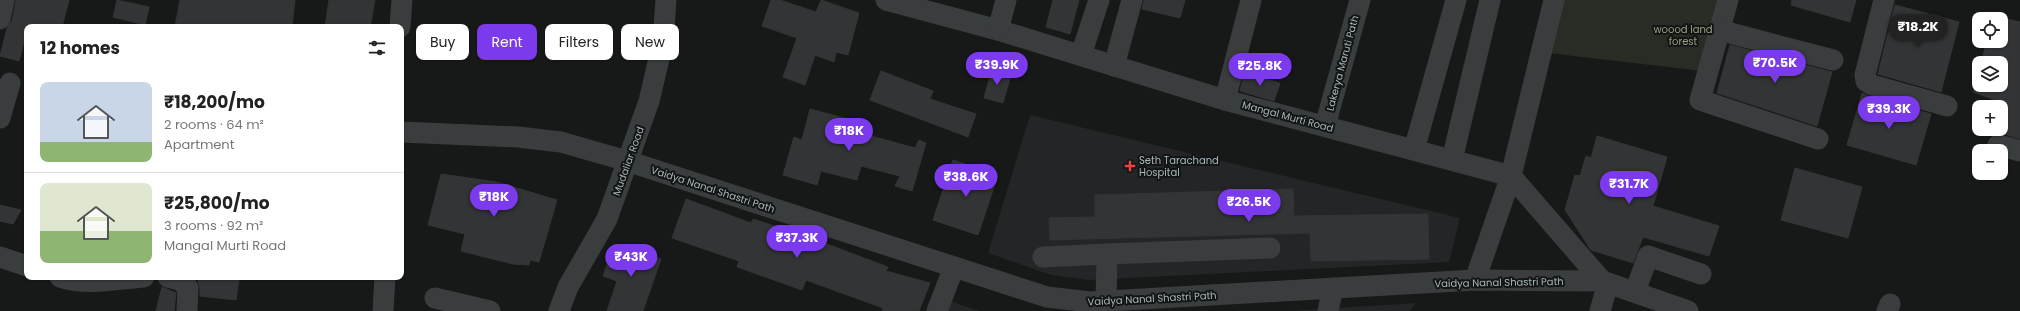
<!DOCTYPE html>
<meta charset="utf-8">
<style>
:root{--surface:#fff;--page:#f6f6f6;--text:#222;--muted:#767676;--line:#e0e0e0;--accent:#7c3aed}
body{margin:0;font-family:Poppins,sans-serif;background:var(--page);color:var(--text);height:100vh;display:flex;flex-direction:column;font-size:15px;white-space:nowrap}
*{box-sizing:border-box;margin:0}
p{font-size:13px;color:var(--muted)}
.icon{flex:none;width:22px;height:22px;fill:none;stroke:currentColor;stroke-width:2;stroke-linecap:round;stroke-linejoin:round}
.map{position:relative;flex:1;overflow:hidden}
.side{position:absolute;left:24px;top:24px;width:380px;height:256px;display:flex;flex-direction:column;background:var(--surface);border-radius:8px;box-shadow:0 1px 3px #0004}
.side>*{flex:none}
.top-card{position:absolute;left:416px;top:24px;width:380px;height:36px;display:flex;gap:8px}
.controls{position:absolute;left:1972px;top:12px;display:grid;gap:8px}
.controls a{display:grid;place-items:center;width:36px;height:36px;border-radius:8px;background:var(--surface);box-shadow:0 1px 3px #0004;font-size:20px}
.price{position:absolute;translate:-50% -34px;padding:0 9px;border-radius:14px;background:var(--accent);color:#fff;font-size:13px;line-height:26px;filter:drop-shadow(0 1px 2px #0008)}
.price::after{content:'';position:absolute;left:50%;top:24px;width:12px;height:9px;margin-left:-6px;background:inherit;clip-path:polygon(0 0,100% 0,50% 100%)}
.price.selected{background:#222;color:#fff}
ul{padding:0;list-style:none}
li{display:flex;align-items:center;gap:12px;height:100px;padding:0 16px}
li+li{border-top:1px solid var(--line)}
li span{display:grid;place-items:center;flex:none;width:112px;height:80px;border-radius:8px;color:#555}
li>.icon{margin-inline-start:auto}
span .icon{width:48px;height:48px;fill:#fffc;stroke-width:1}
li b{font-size:17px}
h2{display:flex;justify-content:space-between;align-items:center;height:48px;padding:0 16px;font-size:17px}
.chip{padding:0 14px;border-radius:8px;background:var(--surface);box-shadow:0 1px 3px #0004;font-size:14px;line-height:36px}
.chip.selected{background:var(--accent);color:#fff}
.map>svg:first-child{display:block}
.built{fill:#232526}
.green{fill:#282c24}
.building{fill:#333435;stroke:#323435}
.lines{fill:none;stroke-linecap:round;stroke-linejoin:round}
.minor{stroke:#393d3e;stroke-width:21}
.poi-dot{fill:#ed413c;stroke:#121415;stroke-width:1.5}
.labels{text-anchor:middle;stroke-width:4;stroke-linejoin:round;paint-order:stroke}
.park-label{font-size:10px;fill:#95a382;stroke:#121415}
.street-label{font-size:10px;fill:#aab8b9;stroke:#121415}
.poi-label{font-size:10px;fill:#aab8b9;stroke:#121415;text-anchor:start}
</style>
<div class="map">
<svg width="2020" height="311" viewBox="0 0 2020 311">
<rect width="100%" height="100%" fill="#171919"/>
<!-- built -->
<g class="built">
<path d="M1030,115L1460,218L1449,262L1089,280L1051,275L988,253Z"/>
<path d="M942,298L979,311H937Z"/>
<path d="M1416,303L1409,311H1290Z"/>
</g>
<!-- green -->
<path class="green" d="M1560,0H1730L1711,72L1548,53Z"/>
<!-- building -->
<g class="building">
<path d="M16,0H69L62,27H27V38H25L19,61L0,56L7,28L12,21Z"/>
<path d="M117,0L149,7L145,25L113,17Z"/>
<path d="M180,0H295L292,27H175Z"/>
<path d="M329,0H375L370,27H325Z"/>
<path d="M771,0H780L816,12L821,0L859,13L848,55L836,52L834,62L815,55L805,85L783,77L797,38L762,26Z"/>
<path d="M1053,0H1079L1070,34L1046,27Z"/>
<path d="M1144,0H1185L1180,18L1142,9Z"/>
<path d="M1792,0H1856L1850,22L1791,5Z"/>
<path d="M1895,5L1959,22L1941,92L1878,74Z"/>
<path d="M1993,16L2020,22V139L2001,133V102L1973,92L1979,70V85H2001V63H1981L1987,41H2001V19H1992Z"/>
<path d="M1730,45L1832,72L1817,126L1717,93Z"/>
<path d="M992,69L1011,75L1003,103L984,98Z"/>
<path d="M881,71L933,91L930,99L976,114L968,137L870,100Z"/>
<path d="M1244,73L1280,83L1274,101L1240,91Z"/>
<path d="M1862,93L1869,97L1931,114L1916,165L1847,145Z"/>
<path d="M810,109L867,124L864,134L915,148L919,140L926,143L912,191L895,186L900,176L861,166L857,180L821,171L817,185L783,175L794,137L802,140Z"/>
<path d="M1597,136L1667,157L1653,206L1719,226L1709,256L1643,237L1633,263L1591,250L1565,210L1575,175L1580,176L1586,156L1591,158Z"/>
<path d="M953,160L998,175L978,235L933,220Z"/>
<path d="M1795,168L1862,187L1848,238L1781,220Z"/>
<path d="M441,174L497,182L557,200L539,262L530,260L529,265L513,264L461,251L465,234L428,225Z"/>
<path d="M1293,189L1294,216L1428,214L1429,259L1311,261L1310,233L1050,240L1049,218L1095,217V195Z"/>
<path d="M686,199L751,223L753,219L819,241L888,267L886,271L930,283L919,311H882L883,308L806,280L802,290L737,267L739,261L672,238Z"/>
<path d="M0,205L21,210L13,224L0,221Z"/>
<path d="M614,244L661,259L643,311H607L617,281L603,276Z"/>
<path d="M197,277L239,280L236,300L200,296V288Z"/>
<path d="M162,287L176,293L174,311H156Z"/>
</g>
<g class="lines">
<!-- minor -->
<g class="minor">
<path d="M886,0L998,30L1225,100L1511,176L1602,281"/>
<path d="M1728,0L1700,100L1818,139"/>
<path d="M1884,0L1865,75L1866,81L1872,85L1947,106"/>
<path d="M0,19L4,0"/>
<path d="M400,27L402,0"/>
<path d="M998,30L1006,0"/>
<path d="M1719,30L1833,60"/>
<path d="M1081,55L1099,0"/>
<path d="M1114,66L1132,0"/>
<path d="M1225,100L1251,0"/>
<path d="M0,118L10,83"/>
<path d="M1325,126L1360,0"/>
<path d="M401,132L518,137L561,142L627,161L1047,297L1090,302L1475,280L1602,281L1688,311"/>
<path d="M1998,145L2020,151"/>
<path d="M1414,150L1456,0"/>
<path d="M1452,160L1490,0"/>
<path d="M0,257L27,266"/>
<path d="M1043,257L1107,254"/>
<path d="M60,277C86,286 117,279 144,277"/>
<path d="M168,277L180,280L188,288L187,311"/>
<path d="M1475,280L1511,176L1554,0"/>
<path d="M1635,292L1648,256L1701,274"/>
<path d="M435,298L490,311"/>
<path d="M1106,301L1107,254L1270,248"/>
<path d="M383,311L385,277"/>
<path d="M559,311L568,287L607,219L649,101L663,42L666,0"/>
<path d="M937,311L954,267"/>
<path d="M1328,311L1333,288"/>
<path d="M1600,311L1608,283"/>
<path d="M1887,311L1890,304"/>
</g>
</g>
<!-- markers -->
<path class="poi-dot" d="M1128 160h4v4h4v4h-4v4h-4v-4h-4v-4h4z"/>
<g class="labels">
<!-- park labels -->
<g class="park-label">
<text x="1683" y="33">woood land<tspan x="1683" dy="12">forest</tspan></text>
</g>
<!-- street labels -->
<g class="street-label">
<text transform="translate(1342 63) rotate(-75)" y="4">Lakerya Maruti Path</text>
<text transform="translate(1288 116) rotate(15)" y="4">Mangal Murti Road</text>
<text transform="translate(628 161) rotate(-70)" y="4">Mudaliar Road</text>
<text transform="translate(713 189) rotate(18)" y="4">Vaidya Nanal Shastri Path</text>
<text transform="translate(1499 282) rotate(-1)" y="4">Vaidya Nanal Shastri Path</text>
<text transform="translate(1152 298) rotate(-3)" y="4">Vaidya Nanal Shastri Path</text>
</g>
<!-- poi labels -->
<g class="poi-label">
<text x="1139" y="164">Seth Tarachand<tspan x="1139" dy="12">Hospital</tspan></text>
</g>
</g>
</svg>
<div class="controls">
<a><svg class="icon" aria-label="locate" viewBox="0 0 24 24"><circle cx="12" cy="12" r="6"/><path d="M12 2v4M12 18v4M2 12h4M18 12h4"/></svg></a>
<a><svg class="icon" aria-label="layers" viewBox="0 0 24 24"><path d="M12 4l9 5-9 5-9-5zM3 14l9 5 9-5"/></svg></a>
<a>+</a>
<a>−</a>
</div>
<b class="price selected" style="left:1918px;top:48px">₹18.2K</b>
<b class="price" style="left:1775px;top:84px">₹70.5K</b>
<b class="price" style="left:997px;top:86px">₹39.9K</b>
<b class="price" style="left:1260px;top:87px">₹25.8K</b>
<b class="price" style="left:1889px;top:130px">₹39.3K</b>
<b class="price" style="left:849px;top:152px">₹18K</b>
<b class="price" style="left:966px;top:198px">₹38.6K</b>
<b class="price" style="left:1629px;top:205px">₹31.7K</b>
<b class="price" style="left:494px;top:218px">₹18K</b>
<b class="price" style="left:1249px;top:223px">₹26.5K</b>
<b class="price" style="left:797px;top:259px">₹37.3K</b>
<b class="price" style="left:631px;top:278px">₹43K</b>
<div class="top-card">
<a class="chip">Buy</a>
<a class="chip selected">Rent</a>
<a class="chip">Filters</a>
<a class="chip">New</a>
</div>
<section class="side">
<h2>12 homes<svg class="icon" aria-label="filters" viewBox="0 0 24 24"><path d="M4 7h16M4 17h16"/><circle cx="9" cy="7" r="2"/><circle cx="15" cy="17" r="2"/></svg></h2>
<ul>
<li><span style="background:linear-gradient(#c9d6e8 75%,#8fb573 0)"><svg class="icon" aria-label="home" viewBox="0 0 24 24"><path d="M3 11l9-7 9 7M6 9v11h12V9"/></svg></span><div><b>₹18,200/mo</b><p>2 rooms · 64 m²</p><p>Apartment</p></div></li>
<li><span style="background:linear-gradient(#dfe7d0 60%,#8fb573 0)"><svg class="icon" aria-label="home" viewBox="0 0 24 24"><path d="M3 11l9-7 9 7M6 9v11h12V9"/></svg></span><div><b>₹25,800/mo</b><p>3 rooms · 92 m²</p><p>Mangal Murti Road</p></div></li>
</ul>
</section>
</div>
